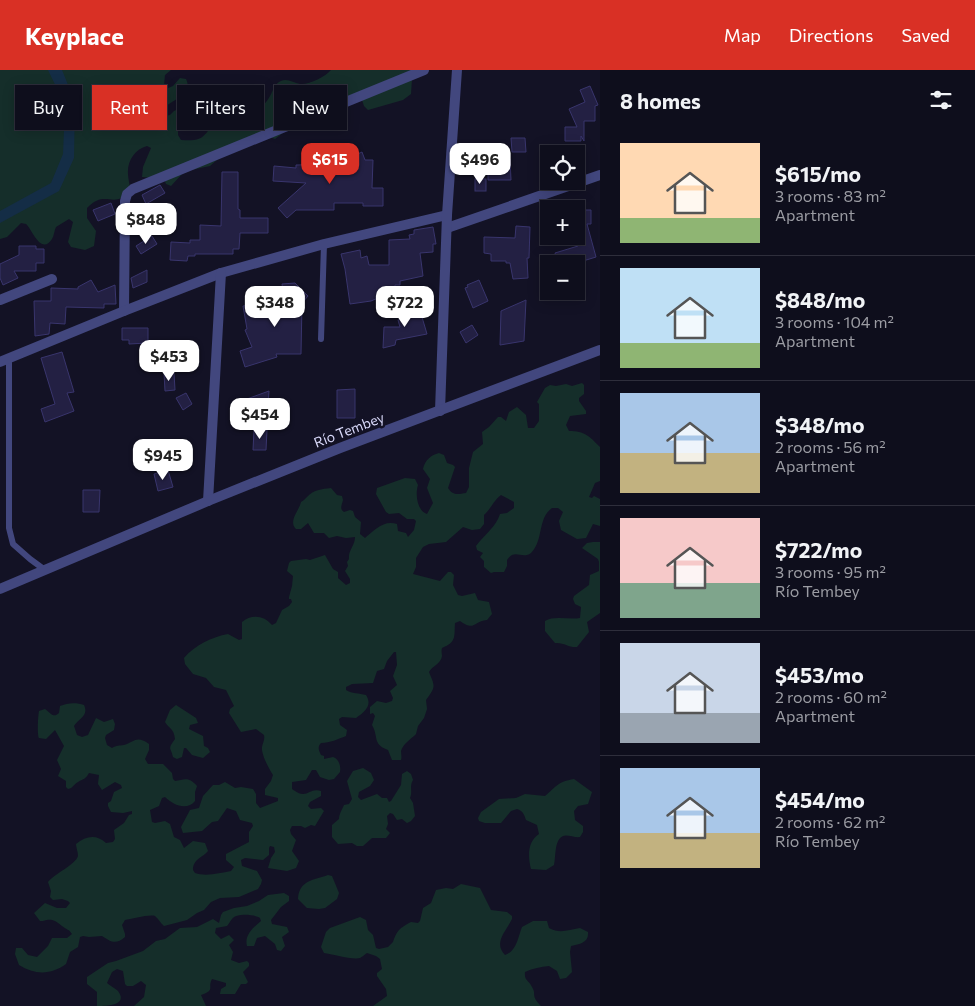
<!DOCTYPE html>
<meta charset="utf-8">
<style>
:root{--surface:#0e0e1c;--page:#1c1c29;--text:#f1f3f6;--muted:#9b9ca3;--line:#2e2e3b;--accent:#d93025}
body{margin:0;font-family:Commissioner,sans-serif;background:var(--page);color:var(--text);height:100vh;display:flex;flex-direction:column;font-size:19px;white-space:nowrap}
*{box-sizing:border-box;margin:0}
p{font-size:16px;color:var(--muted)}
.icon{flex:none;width:28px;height:28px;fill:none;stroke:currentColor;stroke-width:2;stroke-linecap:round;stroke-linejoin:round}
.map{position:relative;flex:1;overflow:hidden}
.panel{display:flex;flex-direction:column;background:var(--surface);width:375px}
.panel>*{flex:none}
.banner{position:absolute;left:15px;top:15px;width:475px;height:45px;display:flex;gap:10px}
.buttons{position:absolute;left:540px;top:75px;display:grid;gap:10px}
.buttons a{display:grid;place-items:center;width:45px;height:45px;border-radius:0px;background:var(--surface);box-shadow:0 2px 12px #0003,0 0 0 1px var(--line);font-size:25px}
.price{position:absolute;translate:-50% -42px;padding:0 11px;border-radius:10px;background:#fff;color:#222;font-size:16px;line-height:32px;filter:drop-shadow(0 1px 2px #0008)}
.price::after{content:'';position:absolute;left:50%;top:30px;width:15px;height:11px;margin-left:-8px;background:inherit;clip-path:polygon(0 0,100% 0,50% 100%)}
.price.on{background:var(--accent);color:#fff}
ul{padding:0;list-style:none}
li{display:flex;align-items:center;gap:15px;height:125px;padding:0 20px}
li+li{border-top:1px solid var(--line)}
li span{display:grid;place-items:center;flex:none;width:140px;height:100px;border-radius:0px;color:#555}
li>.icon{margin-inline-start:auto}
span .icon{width:60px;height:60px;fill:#fffc;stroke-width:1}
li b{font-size:21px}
h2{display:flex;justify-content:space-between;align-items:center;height:60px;padding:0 20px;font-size:21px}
.tag{padding:0 18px;border-radius:0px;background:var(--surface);box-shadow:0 2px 12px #0003,0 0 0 1px var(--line);font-size:18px;line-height:45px}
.tag.on{background:var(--accent);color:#fff}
header{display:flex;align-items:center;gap:30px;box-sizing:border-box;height:70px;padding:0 25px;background:var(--accent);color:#fff}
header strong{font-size:24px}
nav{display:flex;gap:28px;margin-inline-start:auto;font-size:18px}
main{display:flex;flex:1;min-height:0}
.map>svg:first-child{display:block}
.green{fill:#152e2a}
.water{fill:#142d46}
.building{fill:#232043;stroke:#39356d}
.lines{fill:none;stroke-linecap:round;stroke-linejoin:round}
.lane{stroke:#42477e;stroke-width:6}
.street{stroke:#42477e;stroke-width:10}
.labels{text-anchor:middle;stroke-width:5;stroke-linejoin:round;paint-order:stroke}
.street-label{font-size:14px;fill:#dadafb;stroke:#131225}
</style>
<header>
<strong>Keyplace</strong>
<nav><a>Map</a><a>Directions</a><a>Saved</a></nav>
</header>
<main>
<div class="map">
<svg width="600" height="936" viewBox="0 0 600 936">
<rect width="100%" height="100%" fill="#131225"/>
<!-- green -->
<g class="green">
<path d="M0,0H171L165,5L164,15L168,18L173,16L180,8L186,9C195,28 168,28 162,42L165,46L170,45L174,41L189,34C201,48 188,53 178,60V65L181,70C209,72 201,63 220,50C229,48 239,52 247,48C256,44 265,35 270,26C273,21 275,13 281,11C287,8 294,13 300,14C309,15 325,7 331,0H421L412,9L411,24L403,30L368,40L364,36L361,27L284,62L275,69L270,67L218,89L210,96L191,100L182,104L171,116L166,114L164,109L142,107L143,97L151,78L147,76C135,79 127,91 128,104C128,109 130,114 130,120C114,141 106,118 87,138V148L96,161L94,176L85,180L71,177L68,172L73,152L69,149L56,157C54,161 54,166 52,169C41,186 32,159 26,154L21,153L7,167L0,169Z"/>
<path d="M582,313L584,315V324L579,328V331L586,341V344L570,346L566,355L569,361C585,361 589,366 600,377V411L595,413L589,427L592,428L594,426L600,429V456L593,454L586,468L577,469L561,460L559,451L563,442L558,438H552C537,449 544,470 531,483C522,490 515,478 507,490V496L504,502H494L491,503L484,497V491L480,487L483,483L477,480L476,476C484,465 496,457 500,444L507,443L514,438V432L501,425C493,431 491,439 484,445V454L480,459L472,460L463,457L446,472L429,474L423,477L416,488V497L413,504L440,511L448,502H451L454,505L453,515L458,525L462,526L475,523L478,530L489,532L492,544L487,550C473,551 475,562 460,551L455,553C454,566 457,572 442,578C441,581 442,584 442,586C441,594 432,596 429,602C435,617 436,616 426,630L427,639L424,648L418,656L416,664C411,669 403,674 401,681C401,684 402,687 401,690H392L388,680C372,674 379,667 372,655L375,646L373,643L370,644V637L377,631L386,633L392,631L393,628L390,621L397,615L393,606L397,595L396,582H394L387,591L384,599L377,601L373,613L352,614L346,617V620C352,624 359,623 366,625C373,636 364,642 356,648L342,647L339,649L340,655L347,660L346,666C338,669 330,673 321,673C317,677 319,681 321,685L324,686V689L333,687C339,689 341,696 340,702L334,709L329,710L320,707L316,700H312L306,710L292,712V719C308,731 308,717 321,721V726L310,732L308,736L311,739L321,738L324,741L315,756L311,755L305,758L301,756H292L290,760L291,764L296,770L292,781L299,791L296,798L287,801L268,798L271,788L275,782L274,777L270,776L269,778V785L263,790L245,788L241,790L242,796L257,801L262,810L261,814L258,819L239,827L220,828L211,832L204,840L197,843L187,850L164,856C160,853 159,849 155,846C150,844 131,849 125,850L122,855L125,864V867C116,875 111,872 102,866L89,867L83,866L80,867L78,877L70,882L66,894C51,905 35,905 19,895L15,884L16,878H22L28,885L37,887L48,876L52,868H67L72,864C69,859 67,860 62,856C56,851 52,848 43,851H40L34,843L45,833L57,838H66L70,833L68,831L62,829L53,830L50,827L51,821L48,812C53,805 76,794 78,786C78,782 76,777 76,774C86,766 96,764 106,773L113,772L115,769L114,760L124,753L129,745L132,744V741L123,743L111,742L108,736V733L111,731L114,722L122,718L121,715L115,712L102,720L98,714L99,705L89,703C85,710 84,708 78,712C73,715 73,718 68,719L66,717V711L58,706L61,699L57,690L64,676L55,660L46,669L39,668C37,665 38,646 39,641L45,639C50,642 53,649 59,643L60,636C67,633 76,632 84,635C89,646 79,648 74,656L77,665L82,667L88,665L96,648L104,652L113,649L115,654L114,660L106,665L105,668L107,675L112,678C117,675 119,676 124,675C135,672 136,665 149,674V680L145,689L148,694H163L172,703L173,709L175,711C184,710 188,706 197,716L195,722V731C187,741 173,735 165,727L162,728L159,736L150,740L152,752L155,753L165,751L170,754L174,767L180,770L184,778L193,771L205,773L208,781C202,788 193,789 193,800L195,803C206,807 220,803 231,801L234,797L226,790V784L249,772V762L253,756L252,753L240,750L236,741L227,738L218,751L212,752L202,761L183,763L181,757L190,740L199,738L203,726L213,715H219L225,712L235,718L241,717L253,719L256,724V733L260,738L278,731V728L265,725V719L271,711L273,705C269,699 261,684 262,677C263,672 265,670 264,665L256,659L241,662L229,643L230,639L234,636L226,620L214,617L206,608L193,604L185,594L184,588C195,575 212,567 228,564L239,570L242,569V552C251,544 264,545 272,555L276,553L282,540L289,536L292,532L291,529H289V527L292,516L293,506L287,501L289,493L291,491L306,489L310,490L325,485L333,499L338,502V508L346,515L350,513V509L345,501L348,496L347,492L349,489C348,480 355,476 355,467L346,468L337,466L329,468L324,463H314L308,453L301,459H296C288,451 299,441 301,432C303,431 305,429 307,427C313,420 322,419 331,418L337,425L342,426L343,430C342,435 339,439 344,442L350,440L353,441L355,447L361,452L360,464L365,468C375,460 383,450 397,454L398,461L406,463L408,467L414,460L416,451L414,449H407L399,443L389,444L386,442L376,424L377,418L405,408L415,409L418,415C415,424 417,441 427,444L433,433L427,418L430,409L423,399C425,390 431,385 439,383L444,385L447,393L453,395L455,397L448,418C453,426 458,424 466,423L469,417V398L473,382L483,374L482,362L489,357L498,347H501L506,351L509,342L517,337L526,345L528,358H534L539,351V334L537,332L545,318L550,315L556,316L566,314L572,316Z"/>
<path d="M593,472H600V543L587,552L589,562L577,577C569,578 564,572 555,573L545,561V551C555,545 568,550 580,548L581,537L575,534L573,529L574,526L589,515L590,505L599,501V492L598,489L582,478L587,473Z"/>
<path d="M176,635L196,648L198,653L190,655L189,659L203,666L204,676L208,678L210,682L203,688L192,685L186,678H184L182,687L177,689L173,687C171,677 167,680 175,669C174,658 169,659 165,652L170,640Z"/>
<path d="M363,698L371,703L374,710L370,716L359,722L358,727L361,730L377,724L382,728H387L389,732L391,731L401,715L402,704L407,701L411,704L413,710C409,716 413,722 410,728L413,733L415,746L411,751L407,753L402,749L397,750L393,744L390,743L387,746L388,754L386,759L390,763L386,768H372L363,776H357L352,773L338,774L332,767V755L339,749C339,744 342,740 344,735L349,734L352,729L347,711L353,701Z"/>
<path d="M574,709L592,722L588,734L578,736L574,741L575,750L583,756V762L580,767C575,768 567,764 563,766C554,770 556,787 554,795L546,800L531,799C528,787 527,772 539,764L537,755L526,750C524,744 523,741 517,739L511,741L501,753H485L479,751L478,748L481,742L499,729L516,728L525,724L545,726C557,716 557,712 574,709Z"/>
<path d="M328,805L332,806L339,823L337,829L325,838L319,839L307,838L298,829C299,810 314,810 328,805Z"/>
<path d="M461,814L480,818L491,840L507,842L512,846V849C506,861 493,873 505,885C517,881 518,867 522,857L533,851H547L549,858C560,864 568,860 580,858L588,862C589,873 580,874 571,876L570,882L572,902L566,908L560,909L557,901L549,896C541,897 533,898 525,902C524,911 529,910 532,917C537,925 530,925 541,936H373L387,926L386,919L377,906V903L382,899L380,889L376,886L367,883C364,885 362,887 360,888C352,890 332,884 324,883L321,877L326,862L330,858L360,847L366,850L368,860L373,865L376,878L379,879L388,877L393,872C397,860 400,858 411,852L418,853L420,851L423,838L431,833L436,820L446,818L453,819Z"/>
<path d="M284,823L289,826V831L281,837L271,850L272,854L287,857L289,862L282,867L285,876L281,881L277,880L275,874L265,866L257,868L254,876H247C244,865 254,857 261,851L260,848C254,844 236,843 232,849C230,851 229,854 227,856L216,858L215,863L221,869L229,865L234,870L229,875L233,882L231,890L239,893L247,891L249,893V896L243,902L248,912L246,914H241L235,924H220L221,919L226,916V913L212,909C207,918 216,920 201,925L206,936H134L144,927L146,915L141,911L133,916H127L125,914L123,901L117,899L112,902L107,913C110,916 115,918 118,921C129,936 105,936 97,936V922L87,914V907L108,893L116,891L143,881L156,871L165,869L180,858L197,857L213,849L219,853L221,845L223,842L234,838L247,836L259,831L268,825Z"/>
</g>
<!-- water -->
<path class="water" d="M48,0H62L75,32L74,88L59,121L0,153V141L51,113L63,84L65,35Z"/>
<!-- building -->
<g class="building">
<path d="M590,16L598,35L595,36V51H584V71L581,66V71H565V57H577L569,39L585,32L580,20Z"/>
<path d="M511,68H525L526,82H512Z"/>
<path d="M362,82L365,90H373L372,118H383V136H363V133H334V140H296L287,148L278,138L306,113L273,111L274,96L296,98V95L335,94Z"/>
<path d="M488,89H510L511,110H488Z"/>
<path d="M222,102H238V139L240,140V148H268V163H240L239,179H233V184H195V186H188L187,191L170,190L171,172L190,173V170H200V155L221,156Z"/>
<rect x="475" y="109" width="11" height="12"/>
<path d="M160,115L165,123L146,134L142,125Z"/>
<path d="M111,133L115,144L98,151L93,140Z"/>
<path d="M579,133L583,140H591V154H587L596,187L583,191L584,194H558L555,183L578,176Z"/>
<path d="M516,156L530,157L529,188H527L528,208L513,209L510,193H506V191H491V184L484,183V167L515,168Z"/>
<path d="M433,157L436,174H433V182L420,183L423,206L400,211V215H395V221L371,231L350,234L345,199L341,184L360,180L361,188L367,186L369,195H389V170L410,169L409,165L414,164V160Z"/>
<path d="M152,166L157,174L141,184L136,176Z"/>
<path d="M19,176H36V179H44V193H36V201H14L18,208L3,215L0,208V194L19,185Z"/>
<path d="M147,200V212L133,218L131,208Z"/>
<path d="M91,210L98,222L115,215L116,234H104V238L66,237L65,254L50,253L49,264L35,266L34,231H51V218L78,219V217Z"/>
<path d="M479,210L488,231L473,238L465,218L468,217L467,215Z"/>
<path d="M295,213L308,226L302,233L301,284H276L277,287L245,297L240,281L252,277L245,260L247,259L243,236L261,233L262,241H286L282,214Z"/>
<path d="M526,230L524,271L500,275L501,241Z"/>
<path d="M419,237L427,264L396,270L395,275L383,278L384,257H400L398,250L402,249L400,244Z"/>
<path d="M472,255L478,265L466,273L460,262Z"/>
<path d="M122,258H148V273L129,274V270H122Z"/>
<path d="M62,282L74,322L67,323L74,341L45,352L41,339L55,334L41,288Z"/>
<path d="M164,303H174L175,320L165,321Z"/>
<path d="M355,319V348H337V320Z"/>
<path d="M269,321L268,335L258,338L259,341L238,348L233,334Z"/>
<path d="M186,323L192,334L183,340L176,328Z"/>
<path d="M254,360H267L266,380H253Z"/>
<path d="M168,400L173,417L158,421L154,404Z"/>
<path d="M83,420H100L99,442H83Z"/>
</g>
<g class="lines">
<!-- lane -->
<g class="lane">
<path d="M321,269L324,174"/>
<path d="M9,288V458L13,474L30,489L45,500"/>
</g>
<!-- street -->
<g class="street">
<path d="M447,158L600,105"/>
<path d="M0,230L52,209"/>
<path d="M124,241L125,131L127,124L133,119L424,0"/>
<path d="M0,292L124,241L221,203L324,174L447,145"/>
<path d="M440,341L447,145L457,0"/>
<path d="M208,431L221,203"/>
<path d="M0,519L208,431L340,378L600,280"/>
</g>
</g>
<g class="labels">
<!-- street labels -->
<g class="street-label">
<text transform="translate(349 360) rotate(-21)" y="5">Río Tembey</text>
</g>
</g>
</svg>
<div class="buttons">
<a><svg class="icon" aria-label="locate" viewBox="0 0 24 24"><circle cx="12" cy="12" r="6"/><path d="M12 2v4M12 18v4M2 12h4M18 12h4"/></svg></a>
<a>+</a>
<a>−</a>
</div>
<b class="price on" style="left:330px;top:115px">$615</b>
<b class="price" style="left:480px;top:115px">$496</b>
<b class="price" style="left:146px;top:175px">$848</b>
<b class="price" style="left:275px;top:258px">$348</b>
<b class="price" style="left:405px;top:258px">$722</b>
<b class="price" style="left:169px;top:312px">$453</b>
<b class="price" style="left:260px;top:370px">$454</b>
<b class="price" style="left:163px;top:411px">$945</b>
<div class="banner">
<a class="tag">Buy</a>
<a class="tag on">Rent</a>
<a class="tag">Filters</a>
<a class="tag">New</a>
</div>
</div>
<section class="panel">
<h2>8 homes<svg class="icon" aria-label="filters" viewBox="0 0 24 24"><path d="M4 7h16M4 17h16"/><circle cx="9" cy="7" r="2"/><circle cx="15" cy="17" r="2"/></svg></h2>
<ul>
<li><span style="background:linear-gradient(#ffd9b3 75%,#8fb573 0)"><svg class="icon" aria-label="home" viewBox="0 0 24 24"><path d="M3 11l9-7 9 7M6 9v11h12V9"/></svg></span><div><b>$615/mo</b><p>3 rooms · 83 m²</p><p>Apartment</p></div></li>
<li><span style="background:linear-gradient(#bfe0f5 75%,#8fb573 0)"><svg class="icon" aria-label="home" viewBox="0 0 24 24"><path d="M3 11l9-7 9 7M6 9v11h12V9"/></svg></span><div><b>$848/mo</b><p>3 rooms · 104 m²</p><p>Apartment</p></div></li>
<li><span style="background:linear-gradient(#a9c7e8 60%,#c2b280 0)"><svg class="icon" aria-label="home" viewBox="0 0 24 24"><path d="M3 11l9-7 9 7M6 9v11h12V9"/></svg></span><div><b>$348/mo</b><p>2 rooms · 56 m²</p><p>Apartment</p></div></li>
<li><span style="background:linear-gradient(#f6c9c9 65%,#7fa58c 0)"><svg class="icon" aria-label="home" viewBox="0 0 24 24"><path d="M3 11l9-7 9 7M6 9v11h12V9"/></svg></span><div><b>$722/mo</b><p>3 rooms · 95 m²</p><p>Río Tembey</p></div></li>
<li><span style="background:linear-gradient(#c9d6e8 70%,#9aa5b1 0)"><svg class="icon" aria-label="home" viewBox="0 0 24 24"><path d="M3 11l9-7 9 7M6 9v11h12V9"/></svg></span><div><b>$453/mo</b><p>2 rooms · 60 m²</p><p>Apartment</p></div></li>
<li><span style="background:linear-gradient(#a9c7e8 65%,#c2b280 0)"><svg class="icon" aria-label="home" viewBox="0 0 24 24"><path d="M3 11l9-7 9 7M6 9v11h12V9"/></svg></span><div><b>$454/mo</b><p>2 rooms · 62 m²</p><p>Río Tembey</p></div></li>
</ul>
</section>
</main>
